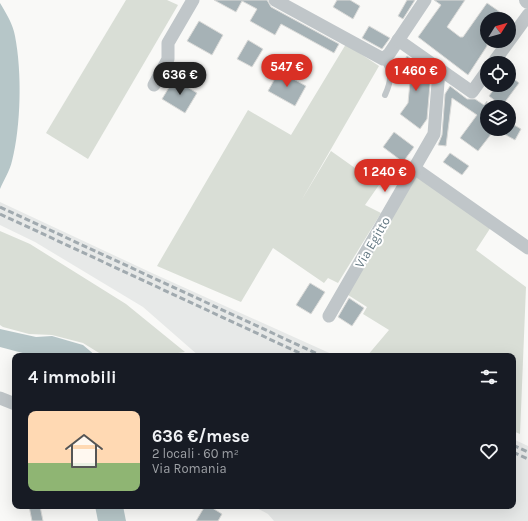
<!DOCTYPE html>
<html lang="it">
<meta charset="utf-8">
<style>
:root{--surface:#171b24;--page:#242831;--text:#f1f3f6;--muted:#9ea1a6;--accent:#d93025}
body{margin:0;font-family:Karla,sans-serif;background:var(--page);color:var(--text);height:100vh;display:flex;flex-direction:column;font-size:15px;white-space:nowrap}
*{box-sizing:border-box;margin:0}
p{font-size:13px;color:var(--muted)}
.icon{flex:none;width:22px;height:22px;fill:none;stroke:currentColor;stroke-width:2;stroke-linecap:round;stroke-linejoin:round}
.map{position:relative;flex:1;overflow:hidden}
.panel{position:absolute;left:12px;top:353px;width:504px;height:156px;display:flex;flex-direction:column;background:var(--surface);border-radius:8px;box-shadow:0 4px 16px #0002}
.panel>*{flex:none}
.needle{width:26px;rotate:53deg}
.fabs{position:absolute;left:480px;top:12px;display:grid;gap:8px}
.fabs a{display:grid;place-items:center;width:36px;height:36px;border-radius:50%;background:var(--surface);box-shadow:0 4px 16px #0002;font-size:20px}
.price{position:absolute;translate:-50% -34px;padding:0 9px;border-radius:14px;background:var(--accent);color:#fff;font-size:13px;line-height:26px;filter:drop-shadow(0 1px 2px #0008)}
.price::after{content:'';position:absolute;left:50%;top:24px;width:12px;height:9px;margin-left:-6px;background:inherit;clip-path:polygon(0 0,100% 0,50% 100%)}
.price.on{background:#222;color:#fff}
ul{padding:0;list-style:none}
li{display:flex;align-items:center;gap:12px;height:100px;padding:0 16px}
li span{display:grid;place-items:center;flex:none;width:112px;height:80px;border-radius:8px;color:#555}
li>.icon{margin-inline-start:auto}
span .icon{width:48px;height:48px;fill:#fffc;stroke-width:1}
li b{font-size:17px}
h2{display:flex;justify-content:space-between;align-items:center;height:48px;padding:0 16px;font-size:17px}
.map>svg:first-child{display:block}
.built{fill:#e7e9e8}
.green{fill:#d9ded6}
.water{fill:#b6c6c8}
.building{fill:#a6b2b6;stroke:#dbdbd9}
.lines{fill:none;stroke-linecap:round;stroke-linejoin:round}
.service{stroke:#c0c6c9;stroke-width:6}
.minor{stroke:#c0c6c9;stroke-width:13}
.tertiary{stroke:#c0c6c9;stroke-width:16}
.rail{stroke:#a1aaaf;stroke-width:3;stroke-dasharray:6 3;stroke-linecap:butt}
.labels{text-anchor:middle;stroke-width:4;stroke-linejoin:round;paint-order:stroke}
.street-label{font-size:13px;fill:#637882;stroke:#fff}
</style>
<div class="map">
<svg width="528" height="521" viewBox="0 0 528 521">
<rect width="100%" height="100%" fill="#f9f9f7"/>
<!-- built -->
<g class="built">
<path d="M0,202L152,273L336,356H199L143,307L35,242L0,225Z"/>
<path d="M513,439L528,446V521H274L268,514L253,506H513Z"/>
</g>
<!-- green -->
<g class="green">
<path d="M126,0H167L178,5L88,159L46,133Z"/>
<path d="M346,44L379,66L301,201L331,151L379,185L365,205L381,213L338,283L328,278L324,283L273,248L241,302L157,266L248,110L291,135Z"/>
<path d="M416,174L491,227L476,250L526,287L520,434L513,431V356H367L389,330L363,314L367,307L345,293Z"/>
<path d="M0,231L30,244L126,304L185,352L157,356H104L83,343L52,335L29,334L3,327L0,325Z"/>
</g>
<!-- water -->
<g class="water">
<path d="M0,3C6,13 13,24 15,36C22,72 21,125 12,161C10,170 4,180 0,189Z"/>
<path d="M0,329L36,337L52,336L83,345L96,356H34L0,347Z"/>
<path d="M95,506H123L126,521H98Z"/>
</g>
<!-- building -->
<g class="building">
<path d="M214,0H267L271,7L339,44L334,53L281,24L275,35L250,21L257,9L242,1L236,12Z"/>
<path d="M337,0H350L360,6L353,19L333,7Z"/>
<path d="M407,0H415L403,19L398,16Z"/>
<path d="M434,0H465L447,27L460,37H463L487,3L510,19H487V46L468,75L418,37L441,5Z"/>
<path d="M199,21L223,35L212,55L187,41Z"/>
<path d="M369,26L390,38L382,49L362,38Z"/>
<path d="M248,40L263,49L252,67L237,59Z"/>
<path d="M407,56L431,73L427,119L420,129L400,114L408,103L410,82L397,72Z"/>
<path d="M279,71L306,86L295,106L268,91Z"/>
<path d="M509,75L519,83L502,106L489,96L497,85H509Z"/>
<path d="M174,79L197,93L185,113L162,99Z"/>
<path d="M450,86L467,99H475L484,105L487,101V129H495L478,151L460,138L477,115L452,98L446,146L438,145L442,135L445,94Z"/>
<path d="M509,122L521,129L515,140L495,129H509Z"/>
<path d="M394,132L414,147L403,162L383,147Z"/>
<path d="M450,153L469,166L462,175L443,162Z"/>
<path d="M310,283L325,292L311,314L296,305Z"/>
<path d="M349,298L364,308L352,326L338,317Z"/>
<path d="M29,506H40L43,521H32Z"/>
<path d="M205,506H209L222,514L218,521H196Z"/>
</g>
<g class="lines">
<!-- service -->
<g class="service">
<path d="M383,59C392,72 392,80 385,95"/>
<path d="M61,506H62"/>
</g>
<!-- minor -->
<g class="minor">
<path d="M275,0L383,59L389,54L425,0"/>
<path d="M398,40L472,92L487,71"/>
<path d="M493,63L528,15"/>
<path d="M154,85L168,59V43L193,0"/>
<path d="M414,168L528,248"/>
<path d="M329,316L434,134L439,70"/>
<path d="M0,398L15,404"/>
</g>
<!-- tertiary -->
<path class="tertiary" d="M527,0L528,1"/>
<!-- rail -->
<g class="rail">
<path d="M0,207L322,356"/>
<path d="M0,214L306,356"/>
<path d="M513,445L528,452"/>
<path d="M513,452L528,459"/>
</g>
</g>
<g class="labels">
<!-- street labels -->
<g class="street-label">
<text transform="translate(372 242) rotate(-60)" y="5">Via Egitto</text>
</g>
</g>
</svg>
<div class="fabs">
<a><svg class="needle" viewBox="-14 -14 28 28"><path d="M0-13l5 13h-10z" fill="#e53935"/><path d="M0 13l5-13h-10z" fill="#9ea1a6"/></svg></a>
<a><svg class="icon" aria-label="locate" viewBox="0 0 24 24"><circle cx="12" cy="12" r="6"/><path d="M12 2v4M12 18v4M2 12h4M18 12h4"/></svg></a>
<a><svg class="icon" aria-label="layers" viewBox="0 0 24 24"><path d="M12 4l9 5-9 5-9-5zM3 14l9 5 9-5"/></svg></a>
</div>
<b class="price" style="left:287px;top:88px">547 €</b>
<b class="price" style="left:416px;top:92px">1 460 €</b>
<b class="price on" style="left:180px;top:96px">636 €</b>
<b class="price" style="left:385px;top:193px">1 240 €</b>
<section class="panel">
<h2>4 immobili<svg class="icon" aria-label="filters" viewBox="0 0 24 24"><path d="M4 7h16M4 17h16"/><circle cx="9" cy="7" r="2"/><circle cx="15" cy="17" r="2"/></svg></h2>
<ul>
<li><span style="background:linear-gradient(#ffd9b3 65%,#8fb573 0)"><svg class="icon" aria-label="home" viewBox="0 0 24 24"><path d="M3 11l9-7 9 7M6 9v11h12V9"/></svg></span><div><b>636 €/mese</b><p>2 locali · 60 m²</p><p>Via Romania</p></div><svg class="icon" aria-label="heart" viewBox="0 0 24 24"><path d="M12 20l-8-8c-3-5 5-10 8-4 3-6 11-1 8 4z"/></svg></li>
</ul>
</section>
</div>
